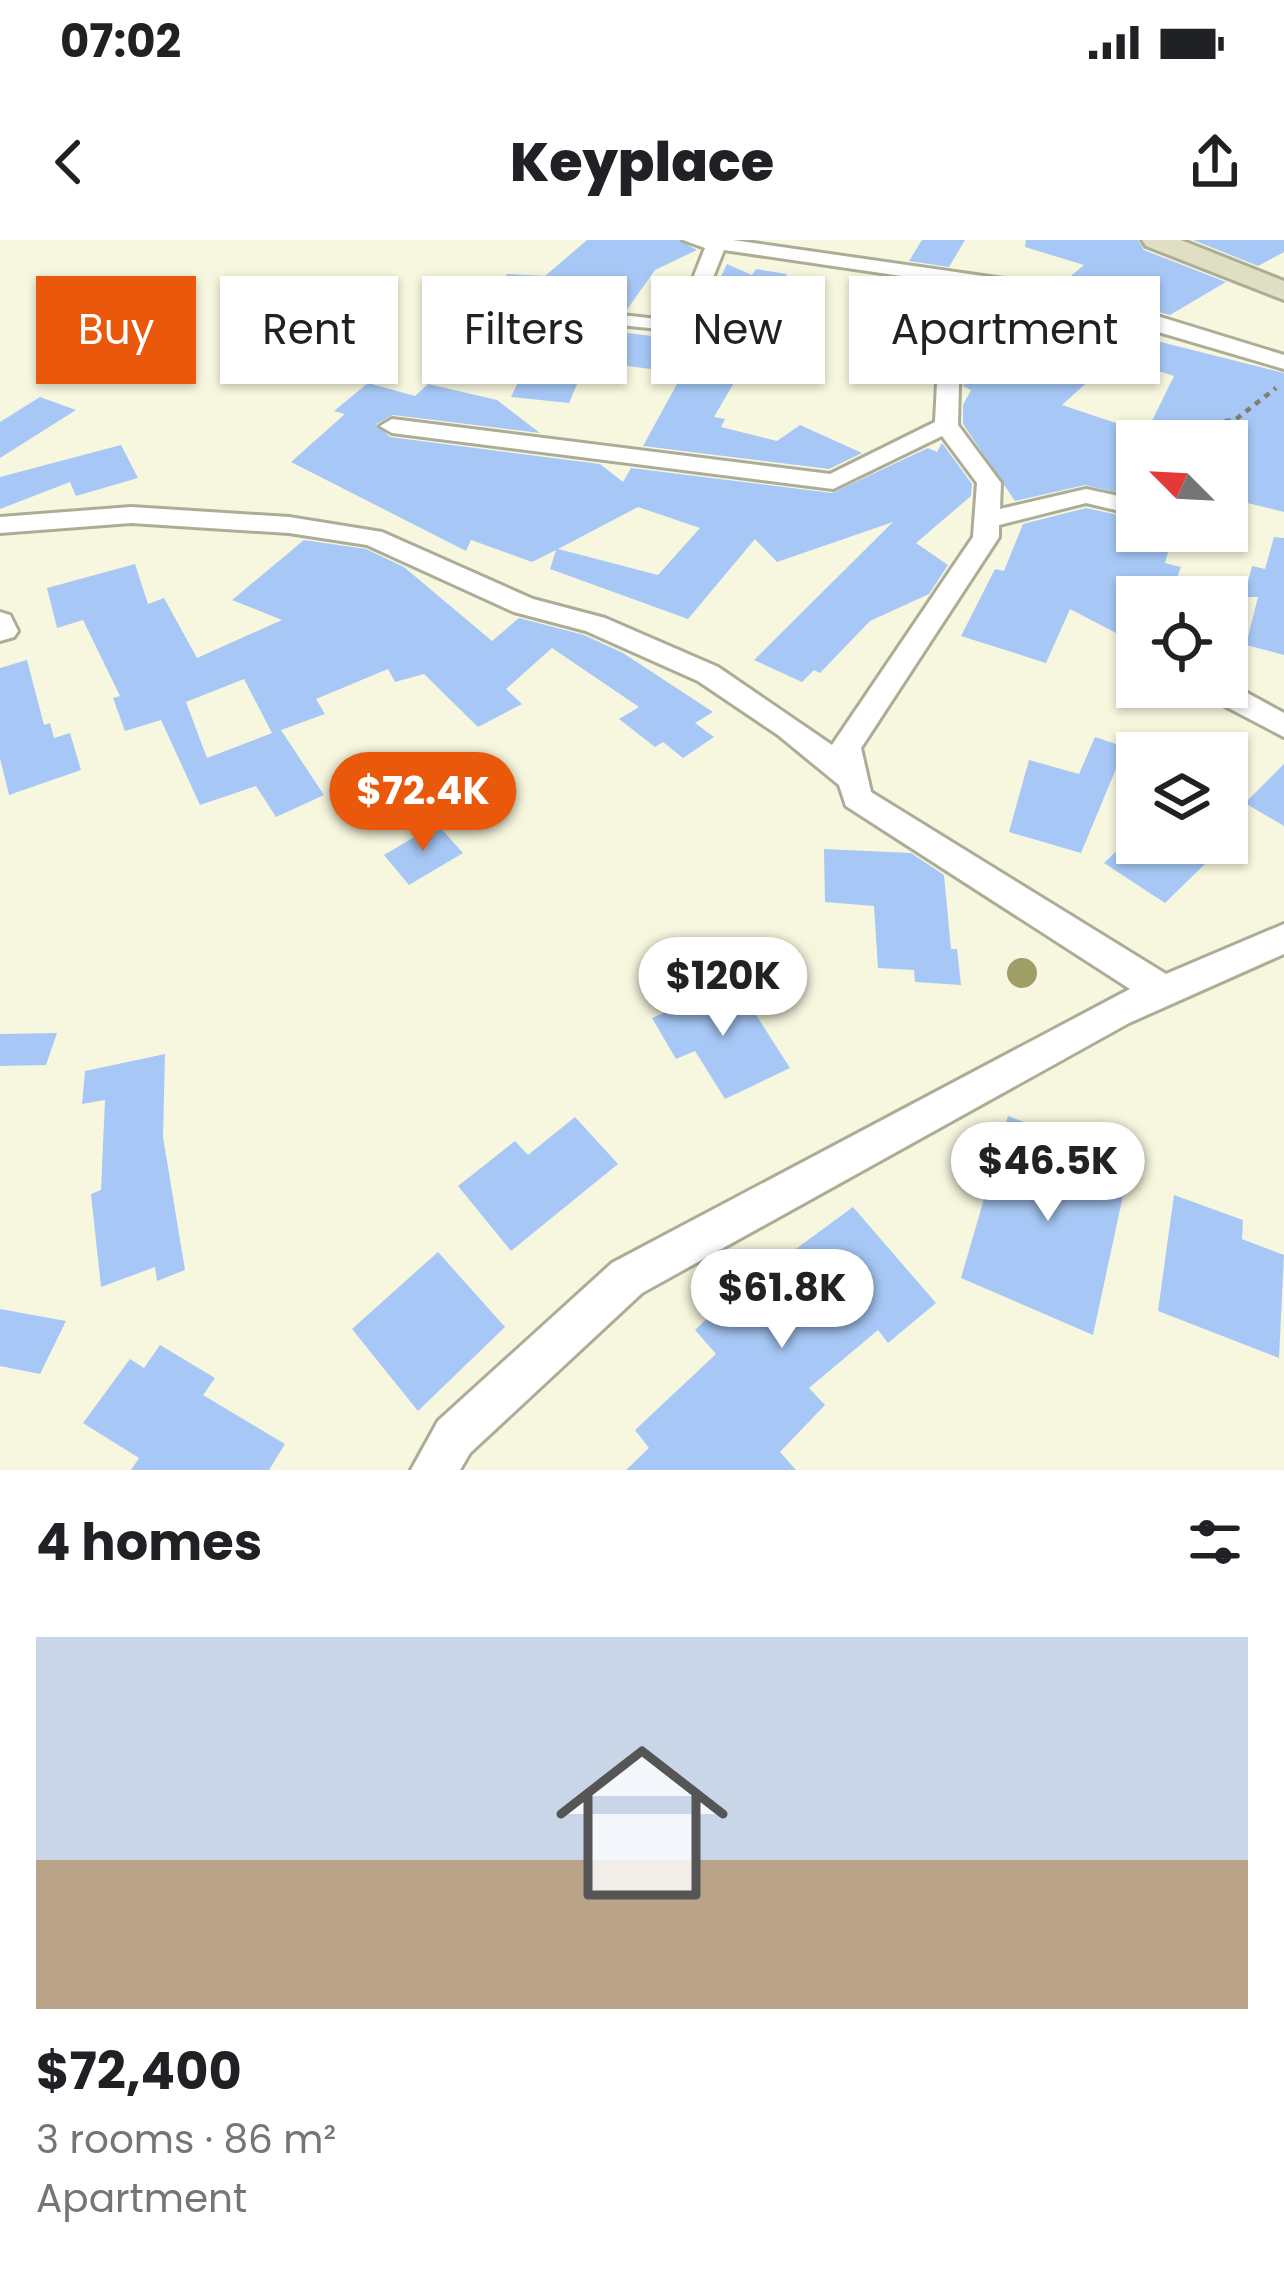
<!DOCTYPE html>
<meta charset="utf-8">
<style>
:root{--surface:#fff;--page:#f6f6f6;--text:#202124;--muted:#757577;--line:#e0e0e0;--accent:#ea580c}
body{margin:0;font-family:Poppins,sans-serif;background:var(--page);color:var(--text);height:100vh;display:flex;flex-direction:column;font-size:45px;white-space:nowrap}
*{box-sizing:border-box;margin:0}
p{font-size:39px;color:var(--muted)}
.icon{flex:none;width:66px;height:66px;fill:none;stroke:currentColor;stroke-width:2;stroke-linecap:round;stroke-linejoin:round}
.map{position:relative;height:1230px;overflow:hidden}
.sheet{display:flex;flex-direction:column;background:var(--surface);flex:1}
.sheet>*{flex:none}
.banner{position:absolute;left:36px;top:36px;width:1212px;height:108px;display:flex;gap:24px}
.needle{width:78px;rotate:294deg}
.tools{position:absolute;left:1116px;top:180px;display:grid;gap:24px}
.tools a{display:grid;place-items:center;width:132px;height:132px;border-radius:0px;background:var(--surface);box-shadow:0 3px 9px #0004;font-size:60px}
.price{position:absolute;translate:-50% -102px;padding:0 27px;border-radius:42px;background:#fff;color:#222;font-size:39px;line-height:78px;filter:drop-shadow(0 3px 6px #0008)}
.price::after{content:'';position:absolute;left:50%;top:72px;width:36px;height:27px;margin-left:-18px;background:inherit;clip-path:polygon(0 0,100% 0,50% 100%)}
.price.selected{background:var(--accent);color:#fff}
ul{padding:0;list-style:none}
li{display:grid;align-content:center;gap:24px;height:636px;padding:0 36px}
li+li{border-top:3px solid var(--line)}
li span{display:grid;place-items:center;height:372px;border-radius:0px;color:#555}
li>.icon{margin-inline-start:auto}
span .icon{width:216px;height:216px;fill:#fffc;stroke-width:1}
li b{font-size:51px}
h2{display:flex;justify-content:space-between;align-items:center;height:144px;padding:0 36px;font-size:51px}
.chip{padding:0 42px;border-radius:0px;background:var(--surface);box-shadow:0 3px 9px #0004;font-size:42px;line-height:108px}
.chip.selected{background:var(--accent);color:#fff}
.status{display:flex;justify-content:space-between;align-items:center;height:84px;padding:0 60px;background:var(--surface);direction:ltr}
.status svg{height:33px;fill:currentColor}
header{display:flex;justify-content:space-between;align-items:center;height:156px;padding:0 36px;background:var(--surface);font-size:54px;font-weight:800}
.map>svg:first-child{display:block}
.building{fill:#a7c8f6;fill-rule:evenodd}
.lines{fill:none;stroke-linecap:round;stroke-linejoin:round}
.street-casing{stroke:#adad97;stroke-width:6}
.secondary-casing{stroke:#adad97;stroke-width:6}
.path{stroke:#807f70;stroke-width:4.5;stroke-dasharray:6 6;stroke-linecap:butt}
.street{fill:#fff;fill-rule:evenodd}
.secondary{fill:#e0dfc3;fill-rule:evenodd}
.tree{fill:#9f9e67}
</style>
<div class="status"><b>07:02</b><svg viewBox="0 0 49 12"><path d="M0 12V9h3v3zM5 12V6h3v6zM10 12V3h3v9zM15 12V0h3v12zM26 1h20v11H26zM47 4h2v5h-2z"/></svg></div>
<header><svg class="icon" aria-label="back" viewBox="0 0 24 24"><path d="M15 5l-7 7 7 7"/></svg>Keyplace<svg class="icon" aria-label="share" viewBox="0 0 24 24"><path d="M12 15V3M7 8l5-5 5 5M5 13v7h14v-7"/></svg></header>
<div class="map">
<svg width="1284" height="1230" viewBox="0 0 1284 1230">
<rect width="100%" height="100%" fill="#f7f7df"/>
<!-- building -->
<g class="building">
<path d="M587,0H679L697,10L655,30L626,71L594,68L583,71L584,85L612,91L676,99L693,96L727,24L752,35L756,29L787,34L734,125L731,133L739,134L714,177L725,179L721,187L777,201L800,185L862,213L829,229L643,206L683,133L587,121L569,163L511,157L535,107L464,92L490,67L507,34L545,36Z"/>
<path d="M922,0H965L949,27L909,21Z"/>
<path d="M1026,0H1138L1144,10L1226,42L1170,75L1060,45L1084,25L1025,7Z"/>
<path d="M1193,0H1284V12L1258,26Z"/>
<path d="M898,40L938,46L931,58L995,71L942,131L863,108L890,80L877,77Z"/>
<path d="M1039,62L1140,91L1133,95L1284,133V272L1227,258V201H1142L1174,136L1115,117L1062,165L1137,190V257L1085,245L1015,261L963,184V165L971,150L963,146Z"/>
<path d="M368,143L415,156L428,144L497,160L540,193L393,175L376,184L390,197L600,224L623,242L631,228L832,253L928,208L937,212L942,203L972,244L971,256L916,303L948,325L929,354L870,381L820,433L814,430L802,442L754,420L893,282L777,322L755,299L688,379L550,329L556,310L532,322L471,300L466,311L291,222L345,174L334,171ZM638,267L700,288L658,335L558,309Z"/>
<path d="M40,157L76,170L0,218V182Z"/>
<path d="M121,205L138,238L76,256L70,242L0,269V237Z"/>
<path d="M1086,268L1123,276L1137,269V291H1174L1165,323L1181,327L1170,357H1137V404L1070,369L1046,423L961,396L995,329L1004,331L1023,284Z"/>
<path d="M1274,297L1284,298V415L1246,405L1258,357H1244L1252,326L1265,329Z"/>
<path d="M304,300L366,309L404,327L492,401L519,378L584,395L623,413L713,472L695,483L714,497L683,518L663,502L655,507L619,479L639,467L552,408L506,449L522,464L478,487L424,434L395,442L388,429L316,459L325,474L281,490L324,555L276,577L256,546L200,565L161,480L125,491L113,458L120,456L83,380L57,388L47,348L135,324L148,364L164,358L197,418L282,380L232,360ZM244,439L272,493L207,518L186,462Z"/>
<path d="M27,420L44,485L50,483L54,498L70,493L81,530L9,555L0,518V428Z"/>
<path d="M1095,497L1125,507L1081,613L1009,592L1029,520L1079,534Z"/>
<path d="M1284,524V586L1245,563Z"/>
<path d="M437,584L463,613L409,645L384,615Z"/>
<path d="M1125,603H1189L1212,617L1165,663L1104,623Z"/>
<path d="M824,609L911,613L944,635L951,709H957L961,745L915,742L914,730L878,728L874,666L825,662Z"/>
<path d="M735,742L790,828L725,859L695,811L676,819L652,778Z"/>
<path d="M57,793L46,825L0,826V794Z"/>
<path d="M165,814L163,897L185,1030L157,1041L155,1027L101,1047L91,954L101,950L105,860L82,864L85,831Z"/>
<path d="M1008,876L1130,923L1093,1095L961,1038Z"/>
<path d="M575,877L618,924L511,1011L458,946L515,901L528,915Z"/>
<path d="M1174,955L1243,980L1242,999L1284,1015L1279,1118L1158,1071Z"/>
<path d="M853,967L936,1063L888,1103L878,1090L809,1148L825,1165L780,1212L796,1230H626L649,1208L635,1190L716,1114L695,1090L729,1058Z"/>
<path d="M438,1012L505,1087L418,1171L352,1089Z"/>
<path d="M0,1069L66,1081L40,1134L0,1126Z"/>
<path d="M160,1105L215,1138L203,1155L285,1204L269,1230H131L139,1218L83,1183L130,1119L144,1128Z"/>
</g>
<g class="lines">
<!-- street casing -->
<g class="street-casing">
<g id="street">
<path d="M683,0H733L1031,43L1115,63L1284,115V129L1036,56L959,144L958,185L1001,243L1000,269L1086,249L1133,259L1137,264L1124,272L1086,263L999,285V297L861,508L871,552L1166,734L1284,684V714L1129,783L642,1053L470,1213L460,1230H411L438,1181L612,1023L1130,749L846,566L839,545L778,495L698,441L586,391L514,372L367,305L289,293L131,283L0,293V277L131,267L289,277L382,292L533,359L605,378L718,427L832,505L973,297L977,243L942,196L833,249L392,193L380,186L392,179L830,234L935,182L937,143L1017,53L724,10L691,92L587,82V74L594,72L676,81L705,8Z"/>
<path d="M0,372L10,375L18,391L14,397L0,401Z"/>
<path d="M1227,442L1284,473V497L1202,454L1197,447H1227Z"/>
</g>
</g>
<!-- secondary casing -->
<g class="secondary-casing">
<path id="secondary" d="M1142,0H1181L1284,41V60L1146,6Z"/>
</g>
<!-- path -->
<path class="path" d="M1189,186L1235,180L1276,148"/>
<!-- street -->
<use href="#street" class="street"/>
<!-- secondary -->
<use href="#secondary" class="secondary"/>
</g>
<!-- trees -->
<circle class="tree" cx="1022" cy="733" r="15"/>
</svg>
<div class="tools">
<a><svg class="needle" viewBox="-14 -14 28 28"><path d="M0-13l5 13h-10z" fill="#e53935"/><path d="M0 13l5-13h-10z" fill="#757577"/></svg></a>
<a><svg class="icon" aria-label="locate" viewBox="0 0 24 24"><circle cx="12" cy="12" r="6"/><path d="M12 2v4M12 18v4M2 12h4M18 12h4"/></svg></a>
<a><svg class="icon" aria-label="layers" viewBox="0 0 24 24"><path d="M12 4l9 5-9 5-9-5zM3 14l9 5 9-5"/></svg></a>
</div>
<b class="price selected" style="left:423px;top:614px">$72.4K</b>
<b class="price" style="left:723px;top:799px">$120K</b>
<b class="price" style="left:1048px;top:984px">$46.5K</b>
<b class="price" style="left:782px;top:1111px">$61.8K</b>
<div class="banner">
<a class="chip selected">Buy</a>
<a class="chip">Rent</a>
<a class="chip">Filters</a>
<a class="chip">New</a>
<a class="chip">Apartment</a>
</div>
</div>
<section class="sheet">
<h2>4 homes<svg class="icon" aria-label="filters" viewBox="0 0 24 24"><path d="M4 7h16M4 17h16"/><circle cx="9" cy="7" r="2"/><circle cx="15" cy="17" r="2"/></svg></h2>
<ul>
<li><span style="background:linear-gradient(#c9d6e8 60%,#b9a48a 0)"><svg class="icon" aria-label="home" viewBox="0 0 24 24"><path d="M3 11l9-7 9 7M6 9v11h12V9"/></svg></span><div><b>$72,400</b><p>3 rooms · 86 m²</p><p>Apartment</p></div></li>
</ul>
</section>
